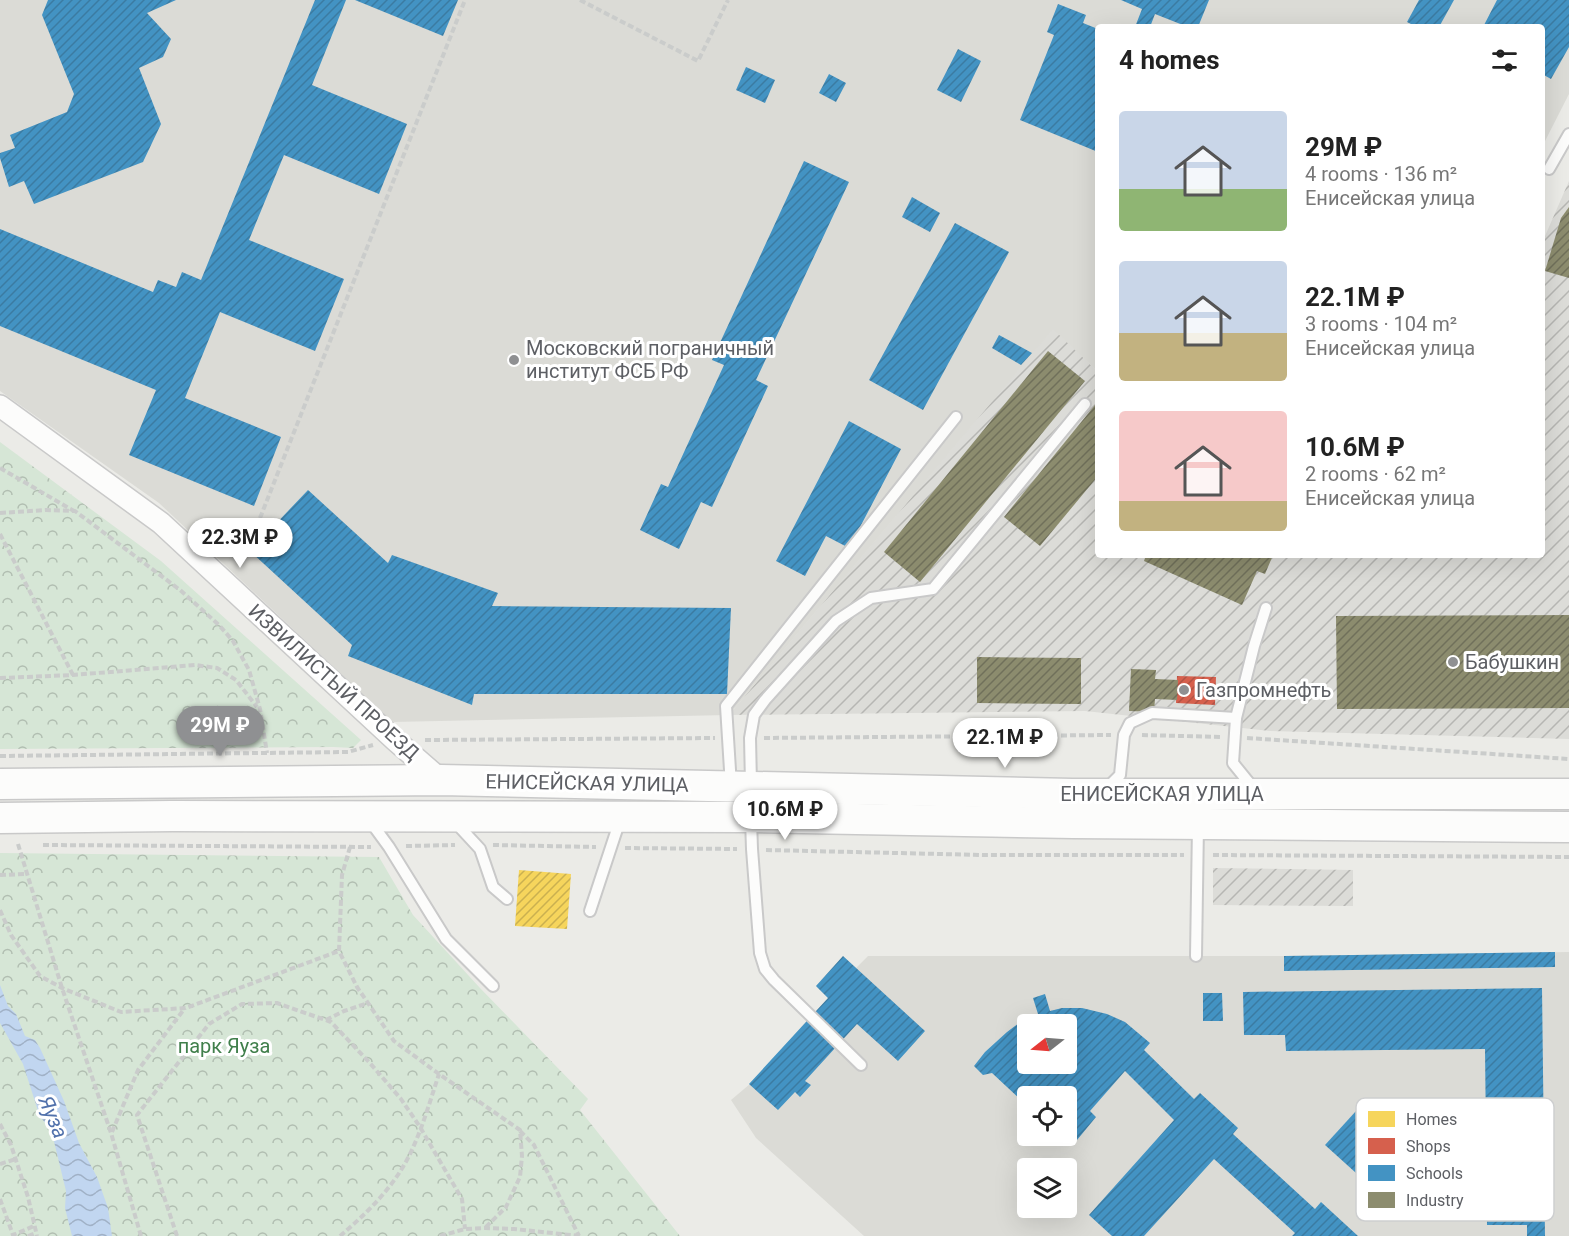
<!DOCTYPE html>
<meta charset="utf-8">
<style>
:root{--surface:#fff;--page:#f6f6f6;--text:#222;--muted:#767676;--accent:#8f9092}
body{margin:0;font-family:Roboto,sans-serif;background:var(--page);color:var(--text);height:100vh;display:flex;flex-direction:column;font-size:22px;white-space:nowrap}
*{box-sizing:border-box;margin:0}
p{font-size:20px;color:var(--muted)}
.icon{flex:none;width:33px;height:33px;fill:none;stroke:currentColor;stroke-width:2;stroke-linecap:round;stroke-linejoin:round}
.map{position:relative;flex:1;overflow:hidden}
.details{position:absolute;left:1095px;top:24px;width:450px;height:534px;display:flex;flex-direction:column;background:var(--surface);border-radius:6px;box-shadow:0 6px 24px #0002}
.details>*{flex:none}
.needle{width:39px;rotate:253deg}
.tools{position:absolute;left:1017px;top:1014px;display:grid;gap:12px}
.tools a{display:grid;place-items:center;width:60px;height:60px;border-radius:6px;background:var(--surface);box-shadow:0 6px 24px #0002;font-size:30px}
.price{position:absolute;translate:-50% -51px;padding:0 14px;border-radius:21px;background:#fff;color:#222;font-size:20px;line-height:39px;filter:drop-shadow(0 2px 3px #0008)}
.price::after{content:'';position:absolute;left:50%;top:36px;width:18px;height:14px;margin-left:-9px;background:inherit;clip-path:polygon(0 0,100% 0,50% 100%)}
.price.active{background:var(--accent);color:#fff}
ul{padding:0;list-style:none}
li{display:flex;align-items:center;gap:18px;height:150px;padding:0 24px}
li span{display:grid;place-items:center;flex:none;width:168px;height:120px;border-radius:6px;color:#555}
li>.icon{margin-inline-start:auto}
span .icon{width:72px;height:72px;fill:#fffc;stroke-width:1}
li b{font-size:26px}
h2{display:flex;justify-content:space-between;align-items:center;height:72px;padding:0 24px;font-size:26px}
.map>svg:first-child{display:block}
.industrial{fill:url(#industrial-furrows)}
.education{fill:#dbdbd6;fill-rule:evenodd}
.park{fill:url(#park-crowns)}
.water{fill:url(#water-waves)}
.homes{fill:url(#homes-hatch)}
.shops{fill:url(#shops-hatch)}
.schools{fill:url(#schools-hatch);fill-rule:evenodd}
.industry{fill:url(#industry-hatch)}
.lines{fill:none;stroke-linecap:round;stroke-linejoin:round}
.lane-casing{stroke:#c9c9c9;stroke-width:14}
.street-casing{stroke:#c9c9c9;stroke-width:24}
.secondary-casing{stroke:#c9c9c9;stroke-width:33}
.path{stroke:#cacccb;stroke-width:4;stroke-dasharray:6 3;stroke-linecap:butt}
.lane{stroke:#fcfcfb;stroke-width:10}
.street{stroke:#fcfcfb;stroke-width:21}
.secondary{stroke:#fcfcfb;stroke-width:30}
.poi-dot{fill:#8f9092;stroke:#fff;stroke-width:2}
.labels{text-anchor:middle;stroke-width:6;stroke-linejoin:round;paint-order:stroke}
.poi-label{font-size:20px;fill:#5d5f64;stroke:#fff;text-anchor:start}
.street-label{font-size:20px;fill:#5d5f64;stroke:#fff}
.park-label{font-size:20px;fill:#407f4b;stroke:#fff}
.water-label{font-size:21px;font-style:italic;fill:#5272ac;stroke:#fff}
.key{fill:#fff;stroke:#cecfd0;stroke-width:1.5}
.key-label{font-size:16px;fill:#5d5f64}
</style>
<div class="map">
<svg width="1569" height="1236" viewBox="0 0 1569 1236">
<defs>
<pattern id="industrial-furrows" width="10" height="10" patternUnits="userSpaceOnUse" patternTransform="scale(1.5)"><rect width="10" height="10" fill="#dcdcd8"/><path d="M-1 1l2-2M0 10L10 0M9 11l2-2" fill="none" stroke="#b6b6b3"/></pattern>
<pattern id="park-crowns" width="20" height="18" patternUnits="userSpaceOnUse" patternTransform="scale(1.5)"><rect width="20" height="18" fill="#d6e6d6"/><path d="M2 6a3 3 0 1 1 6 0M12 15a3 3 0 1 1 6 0" fill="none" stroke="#b1beb1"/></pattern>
<pattern id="water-waves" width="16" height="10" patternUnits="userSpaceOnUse" patternTransform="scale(1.5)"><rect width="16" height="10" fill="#c1d6f0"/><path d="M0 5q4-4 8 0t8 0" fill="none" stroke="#a0b1c6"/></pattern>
<pattern id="homes-hatch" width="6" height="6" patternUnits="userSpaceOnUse" patternTransform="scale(1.5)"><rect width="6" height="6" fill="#f6d55c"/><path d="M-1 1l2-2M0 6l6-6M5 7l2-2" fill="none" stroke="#cab050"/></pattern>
<pattern id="shops-hatch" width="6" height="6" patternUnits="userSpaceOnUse" patternTransform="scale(1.5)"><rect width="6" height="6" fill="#d6604d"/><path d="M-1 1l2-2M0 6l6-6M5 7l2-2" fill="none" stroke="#b15244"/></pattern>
<pattern id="schools-hatch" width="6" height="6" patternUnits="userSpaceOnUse" patternTransform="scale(1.5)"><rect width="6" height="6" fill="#4393c3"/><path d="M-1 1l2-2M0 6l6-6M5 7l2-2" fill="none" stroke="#3b7ba2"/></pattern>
<pattern id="industry-hatch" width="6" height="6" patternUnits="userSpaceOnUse" patternTransform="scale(1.5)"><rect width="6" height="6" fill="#8c8c6e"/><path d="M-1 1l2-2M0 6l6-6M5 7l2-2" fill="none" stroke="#70705a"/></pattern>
</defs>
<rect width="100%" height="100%" fill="#ebebe7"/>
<!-- industrial -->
<g class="industrial">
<path d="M1569,181V739L1270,731L1085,711L729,715L1053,328L1098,372V555H1542V243Z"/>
<path d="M1213,868L1353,870V906L1213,905Z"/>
</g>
<!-- education -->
<g class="education">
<path d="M0,0H1569V94L1542,147V27H1098V372L1053,329L729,715L392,722L159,503L0,391Z"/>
<path d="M1569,952V1236H864L756,1138L731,1100L750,1084L828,998L816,986L843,956L856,968L868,956H1284ZM1028,1024H1066V1064H1028ZM1028,1096H1066V1136H1028ZM1028,1168H1066V1208H1028Z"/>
</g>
<!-- park -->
<g class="park">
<path d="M0,442L161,561L361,740L353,748L333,747L0,749Z"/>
<path d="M0,853L379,857L413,915L480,988L588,1099L580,1110L680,1236H0Z"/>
</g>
<!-- water -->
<path class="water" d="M0,985L8,1006L16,1014L25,1036L35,1040L40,1048L64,1101L79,1143L97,1177L108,1208L112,1236H72L65,1208L66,1191L51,1129L40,1117L23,1064L0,1023Z"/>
<!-- homes -->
<path class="homes" d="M519,870L571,874L567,929L515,926Z"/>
<!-- shops -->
<path class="shops" d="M1177,676L1216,677L1215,705L1176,703Z"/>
<!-- schools -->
<g class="schools">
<path d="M48,0H176L147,13L171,39L163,57L139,68L161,124L143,162L34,204L24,181L9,187L0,158V153L15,148L10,135L67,112L74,94L42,15Z"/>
<path d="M315,0H346L312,85L407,124L379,194L284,155L249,240L344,279L315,351L220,312L185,398L281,437L254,506L129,455L156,390L0,326V229L153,292L158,280L176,287L182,272L201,280Z"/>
<path d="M355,0H458L443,36Z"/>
<path d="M1121,0H1209L1198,27H1188L1155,14L1150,27H1135L1142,9Z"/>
<path d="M1419,0H1454L1439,27H1417L1407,22Z"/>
<path d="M1497,0H1569V47L1551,79L1542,74V27H1483Z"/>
<path d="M1058,4L1086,15L1083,23L1098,29V152L1020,120L1054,35L1047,32Z"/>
<path d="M958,49L981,61L961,102L937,90Z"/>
<path d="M746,67L775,80L765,103L736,90Z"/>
<path d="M829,74L846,83L836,102L819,93Z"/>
<path d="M804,161L849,182L756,380L768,386L712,507L701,502L679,549L640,530L661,484L668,487L724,365L712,360Z"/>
<path d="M912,197L940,213L930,232L902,217Z"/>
<path d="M955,223L1009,252L923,410L869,380Z"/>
<path d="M999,335L1032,353L1021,365L992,348Z"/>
<path d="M849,421L901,449L849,548L826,536L805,576L776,561Z"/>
<path d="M308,490L388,563L392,555L498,593L492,606L731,608L727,694H474L472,705L348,656L352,645L250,551Z"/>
<path d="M1555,952V967L1284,971V956Z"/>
<path d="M843,956L925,1031L898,1061L857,1024L805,1081L811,1085L800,1097L795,1092L778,1110L749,1084L828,998L816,986Z"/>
<path d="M1542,988L1545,1236H1527V1225H1487L1485,1049L1286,1051L1285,1035H1244L1243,992Z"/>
<path d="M1203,993H1222L1223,1021H1203Z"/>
<path d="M1045,994L1050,1011L1062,1008H1082L1107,1014L1125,1022L1150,1043L1144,1050L1194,1099L1200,1093L1238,1128L1233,1134L1315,1209L1321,1202L1358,1236H1292L1295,1233L1214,1159L1144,1236H1112L1089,1215L1174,1120L1125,1071L1090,1111L1096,1117L1077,1140L1066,1130V1096H1032L1028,1093L1022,1101L992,1073L983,1075L974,1066L985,1052L1007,1032L1019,1023L1038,1014L1033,998ZM1028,1024H1066V1064H1028Z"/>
<path d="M1367,1099L1438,1164L1397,1210L1325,1145Z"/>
</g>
<!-- industry -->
<g class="industry">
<path d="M1569,207V278L1545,271L1561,218Z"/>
<path d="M1048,351L1085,381L920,582L884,552Z"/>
<path d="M1095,405L1098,408V476L1040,546L1004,517Z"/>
<path d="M1146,555H1273L1265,574L1257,571L1242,605L1144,561Z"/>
<path d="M1569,615V708L1337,709L1336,616Z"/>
<path d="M977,657L1081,658V704L977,703Z"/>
<path d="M1131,669L1156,670L1155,679L1178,680L1177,700L1155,699L1154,712L1129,711Z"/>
</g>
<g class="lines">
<!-- lane casing -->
<g class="lane-casing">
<g id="lane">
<path d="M1549,169L1569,134"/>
<path d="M1236,718L1254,646L1266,608"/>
<path d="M751,784L750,738L754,715L765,700L836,621L871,598L933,589L1085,404"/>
<path d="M731,786L726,706L956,417"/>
<path d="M1106,789L1120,775L1124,735L1130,723L1152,713L1236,718L1233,763L1254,789"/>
<path d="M751,820L752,849L760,953L765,969L774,980L861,1065"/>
<path d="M370,821L389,847L446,939L493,986"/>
<path d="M455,822L480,849L493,887L507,899"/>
<path d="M590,911L620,820"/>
<path d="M1196,956L1198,825"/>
</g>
</g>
<!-- street casing -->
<g class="street-casing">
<path id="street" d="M0,406L161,523L395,740L441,780"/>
</g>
<!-- secondary casing -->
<g class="secondary-casing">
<g id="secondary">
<path d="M0,784L441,780L1072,794H1569"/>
<path d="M0,818L172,816L750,817L1073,823L1569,827"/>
</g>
</g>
<!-- path -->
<g class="path">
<path d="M580,0L698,61L728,0"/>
<path d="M0,468L74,511"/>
<path d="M0,513L46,510L75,511L180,590L219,625L233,641L249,670L260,709L267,753"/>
<path d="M260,518L465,0"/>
<path d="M0,534L73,675"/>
<path d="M0,678L73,675L195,665L217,668L236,680L257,707"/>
<path d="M1142,735L1222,737"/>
<path d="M764,738L1111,735"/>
<path d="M1247,738L1569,759"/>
<path d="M425,740L715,738"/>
<path d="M0,756L348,752L373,745"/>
<path d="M18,844L62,988L111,1133L141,1236"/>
<path d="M43,845L371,847"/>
<path d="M493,845L596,847"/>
<path d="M406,846L455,845"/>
<path d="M350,847L342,875L339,951L357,987L394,1041L439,1074L520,1130L522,1156L520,1177L506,1207L485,1228"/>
<path d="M625,848L737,849"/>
<path d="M766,850L984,855H1184"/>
<path d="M1213,855L1569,857"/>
<path d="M0,875L26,874"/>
<path d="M0,910L11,935L40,976L62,988L121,1012L186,1008L339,951"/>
<path d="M326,1020L344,1011L368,1003"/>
<path d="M0,1124L11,1145L28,1197L37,1236"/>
<path d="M520,1131L534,1145L579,1236"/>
<path d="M112,1132L138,1070L185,1008"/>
<path d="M0,1164L16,1159"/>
<path d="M0,1199L13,1235L34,1226"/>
<path d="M28,1236L36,1233"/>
<path d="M177,1236L137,1115L209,1024L242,1004L277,1003L331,1022L369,1062L401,1099L420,1127L462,1199L465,1229"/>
<path d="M340,1236C366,1214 393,1188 409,1156C422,1130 430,1101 439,1074"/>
<path d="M440,1236L465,1229L485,1228L514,1229L580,1236"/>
</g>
<!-- lane -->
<use href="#lane" class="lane"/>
<!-- street -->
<use href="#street" class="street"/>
<!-- secondary -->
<use href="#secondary" class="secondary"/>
</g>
<!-- markers -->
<g class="poi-dot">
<circle cx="514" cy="360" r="6"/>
<circle cx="1453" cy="662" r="6"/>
<circle cx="1184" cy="690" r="6"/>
</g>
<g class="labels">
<!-- poi labels -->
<g class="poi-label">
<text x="526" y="355">Московский пограничный<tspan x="526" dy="23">институт ФСБ РФ</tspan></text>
<text x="1465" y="669">Бабушкин</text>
<text x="1196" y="697">Газпромнефть</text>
</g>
<!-- street labels -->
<g class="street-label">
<text transform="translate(334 682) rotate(42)" y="7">ИЗВИЛИСТЫЙ ПРОЕЗД</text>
<text transform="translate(587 783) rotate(1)" y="7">ЕНИСЕЙСКАЯ УЛИЦА</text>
<text x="1162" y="801">ЕНИСЕЙСКАЯ УЛИЦА</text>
</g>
<!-- park labels -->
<g class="park-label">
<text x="224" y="1053">парк Яуза</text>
</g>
<!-- water labels -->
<g class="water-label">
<text transform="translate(53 1117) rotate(67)" y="7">Яуза</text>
</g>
</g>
<!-- legend -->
<rect x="1356" y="1098" width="198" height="123" rx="9" class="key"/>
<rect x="1368" y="1111" width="27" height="16" fill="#f6d55c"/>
<rect x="1368" y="1138" width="27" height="16" fill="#d6604d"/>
<rect x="1368" y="1165" width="27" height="16" fill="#4393c3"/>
<rect x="1368" y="1192" width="27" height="16" fill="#8c8c6e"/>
<g class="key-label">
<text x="1406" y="1125">Homes</text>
<text x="1406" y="1152">Shops</text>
<text x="1406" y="1179">Schools</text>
<text x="1406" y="1206">Industry</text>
</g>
</svg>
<div class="tools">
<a><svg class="needle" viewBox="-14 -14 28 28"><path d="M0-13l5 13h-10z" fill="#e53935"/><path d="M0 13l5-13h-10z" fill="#767676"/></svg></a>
<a><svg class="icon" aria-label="locate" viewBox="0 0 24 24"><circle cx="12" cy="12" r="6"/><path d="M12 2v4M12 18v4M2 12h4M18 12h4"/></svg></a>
<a><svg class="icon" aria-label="layers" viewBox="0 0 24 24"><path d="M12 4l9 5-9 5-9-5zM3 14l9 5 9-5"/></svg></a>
</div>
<b class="price" style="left:240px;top:569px">22.3M ₽</b>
<b class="price active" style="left:220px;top:757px">29M ₽</b>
<b class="price" style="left:1005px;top:769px">22.1M ₽</b>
<b class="price" style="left:785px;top:841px">10.6M ₽</b>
<section class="details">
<h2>4 homes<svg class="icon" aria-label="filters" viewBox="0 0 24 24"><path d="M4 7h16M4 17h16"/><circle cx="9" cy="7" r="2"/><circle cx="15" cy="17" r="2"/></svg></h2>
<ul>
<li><span style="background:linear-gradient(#c9d6e8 65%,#8fb573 0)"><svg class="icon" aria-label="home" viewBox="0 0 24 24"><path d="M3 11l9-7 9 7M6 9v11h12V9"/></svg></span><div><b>29M ₽</b><p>4 rooms · 136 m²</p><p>Енисейская улица</p></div></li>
<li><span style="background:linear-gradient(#c9d6e8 60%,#c2b280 0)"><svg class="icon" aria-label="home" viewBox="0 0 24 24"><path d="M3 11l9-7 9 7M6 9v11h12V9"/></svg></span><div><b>22.1M ₽</b><p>3 rooms · 104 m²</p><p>Енисейская улица</p></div></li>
<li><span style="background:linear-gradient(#f6c9c9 75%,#c2b280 0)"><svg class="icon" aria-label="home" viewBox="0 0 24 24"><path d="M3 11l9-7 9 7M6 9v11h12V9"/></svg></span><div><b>10.6M ₽</b><p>2 rooms · 62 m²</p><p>Енисейская улица</p></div></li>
</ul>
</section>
</div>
